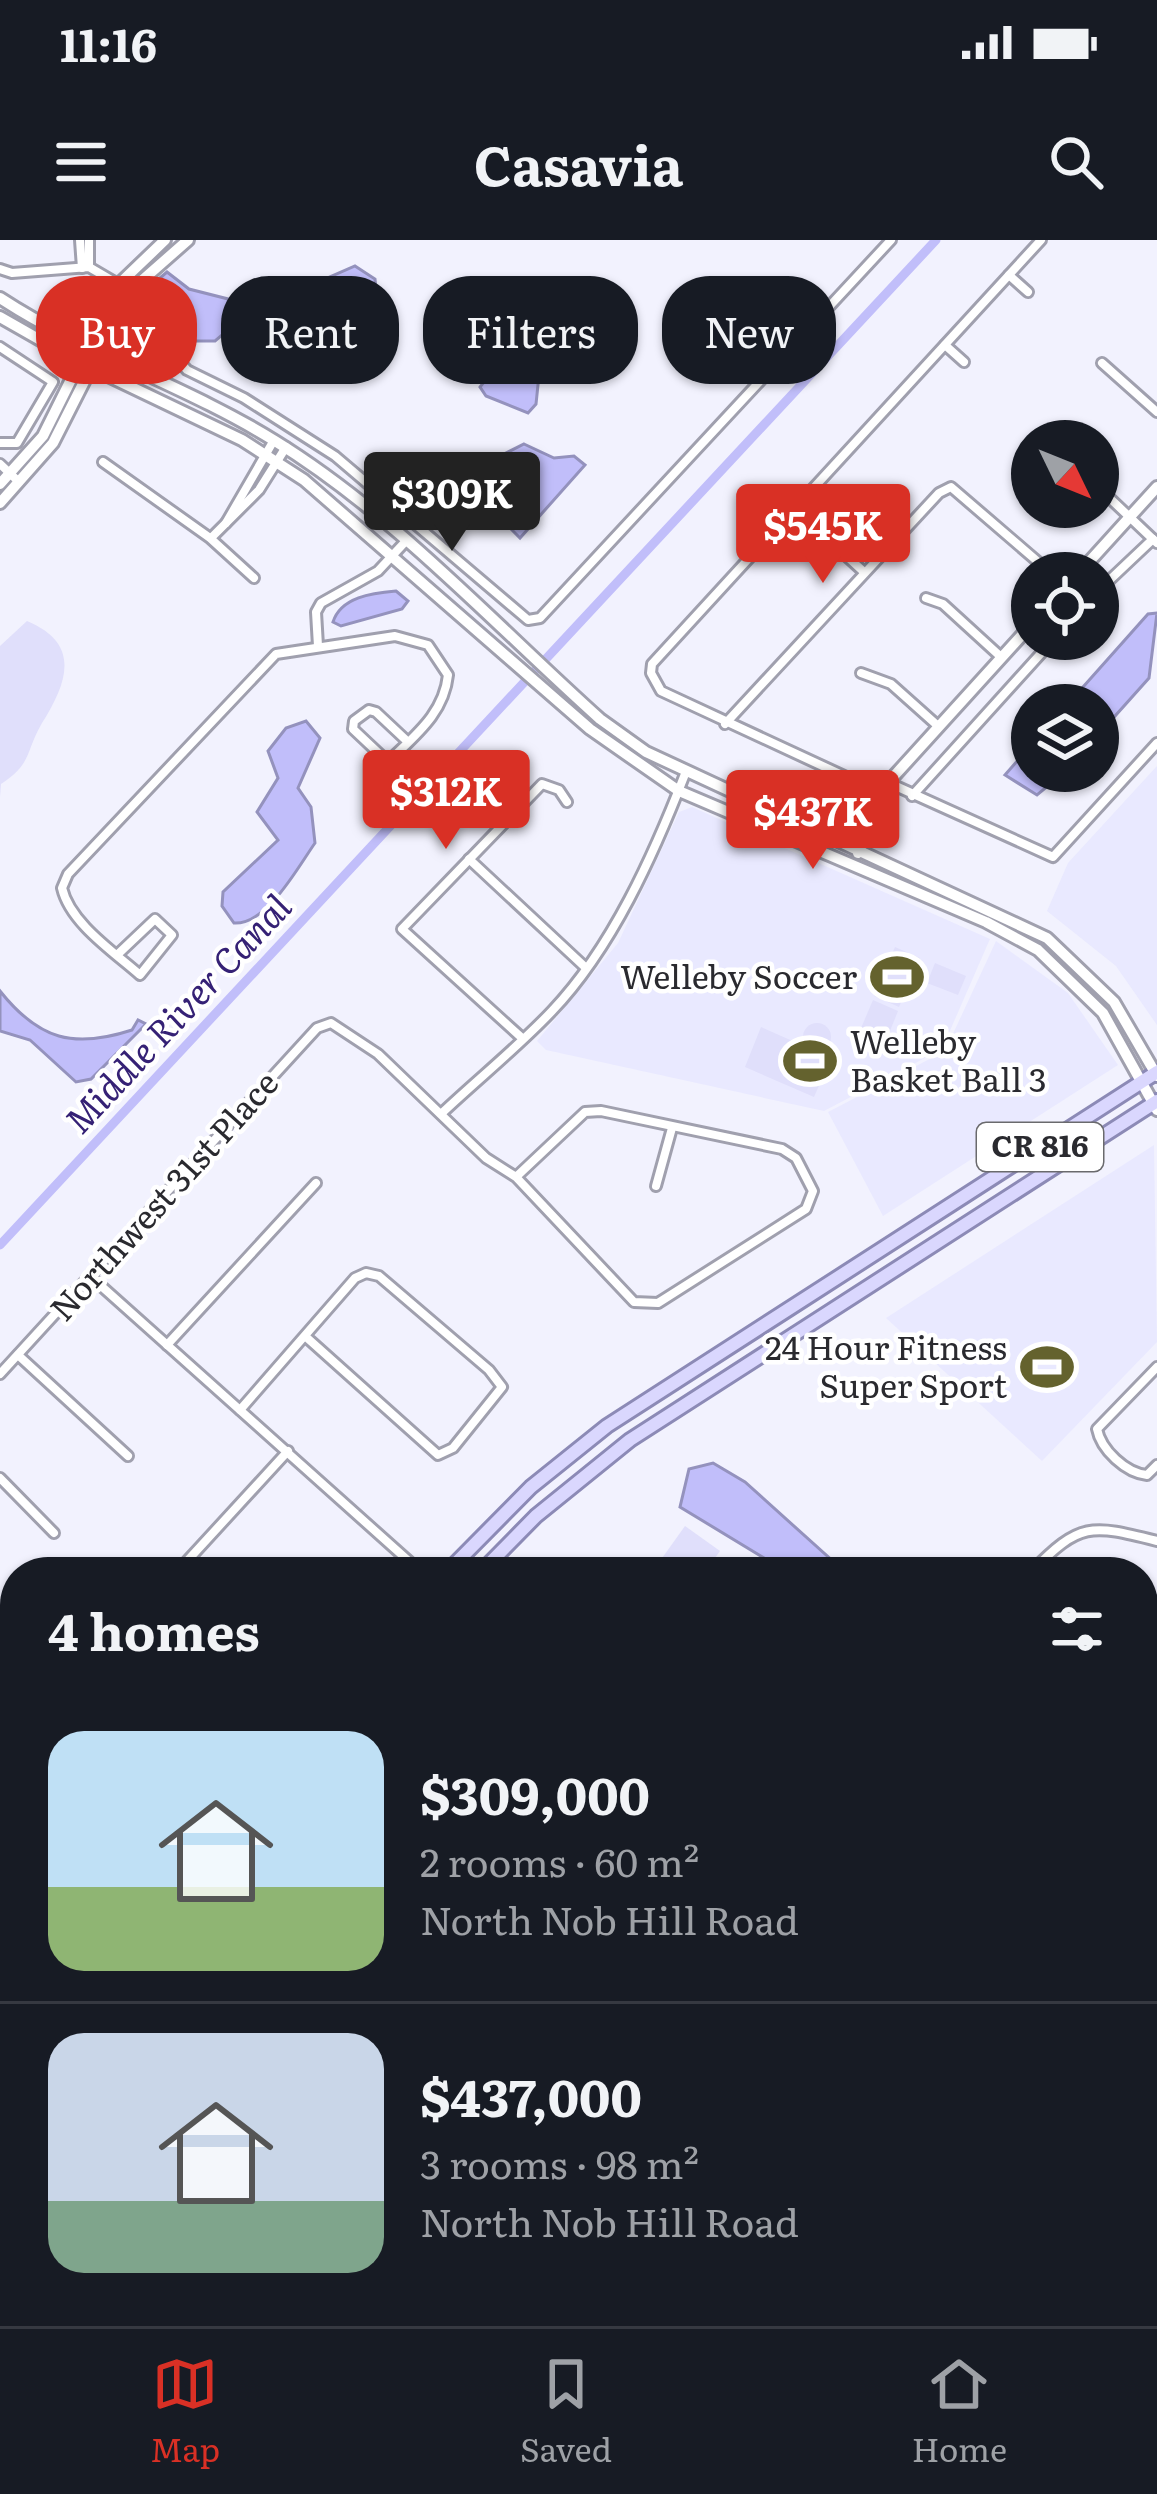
<!DOCTYPE html>
<meta charset="utf-8">
<style>
:root{--surface:#171b24;--page:#20242c;--text:#f1f3f6;--muted:#9ea1a6;--line:#363941;--accent:#d93025}
body{margin:0;font-family:Literata,serif;background:var(--page);color:var(--text);height:100vh;display:flex;flex-direction:column;font-size:45px;white-space:nowrap}
*{box-sizing:border-box;margin:0}
p{font-size:39px;color:var(--muted)}
.icon{flex:none;width:66px;height:66px;fill:none;stroke:currentColor;stroke-width:2;stroke-linecap:round;stroke-linejoin:round}
.map{position:relative;flex:1;overflow:hidden}
.side{position:absolute;left:0px;top:1317px;width:1158px;height:771px;display:flex;flex-direction:column;background:var(--surface);border-radius:48px 48px 0 0;box-shadow:0 3px 9px #0004}
.side>*{flex:none}
.banner{position:absolute;left:36px;top:36px;width:1086px;height:108px;display:flex;gap:24px}
.needle{width:78px;rotate:133deg}
.buttons{position:absolute;left:1011px;top:180px;display:grid;gap:24px}
.buttons a{display:grid;place-items:center;width:108px;height:108px;border-radius:50%;background:var(--surface);box-shadow:0 3px 9px #0004;font-size:60px}
.price{position:absolute;translate:-50% -102px;padding:0 27px;border-radius:12px;background:var(--accent);color:#fff;font-size:39px;line-height:78px;filter:drop-shadow(0 3px 6px #0008)}
.price::after{content:'';position:absolute;left:50%;top:72px;width:36px;height:27px;margin-left:-18px;background:inherit;clip-path:polygon(0 0,100% 0,50% 100%)}
.price.selected{background:#222;color:#fff}
ul{padding:0;list-style:none}
li{display:flex;align-items:center;gap:36px;height:300px;padding:0 48px}
li+li{border-top:3px solid var(--line)}
li span{display:grid;place-items:center;flex:none;width:336px;height:240px;border-radius:36px;color:#555}
li>.icon{margin-inline-start:auto}
span .icon{width:144px;height:144px;fill:#fffc;stroke-width:1}
li b{font-size:51px}
h2{display:flex;justify-content:space-between;align-items:center;height:144px;padding:0 48px;font-size:51px}
.chip{padding:0 42px;border-radius:48px;background:var(--surface);box-shadow:0 3px 9px #0004;font-size:42px;line-height:108px}
.chip.selected{background:var(--accent);color:#fff}
.status{display:flex;justify-content:space-between;align-items:center;height:84px;padding:0 60px;background:var(--surface);direction:ltr}
.status svg{height:33px;fill:currentColor}
header{display:flex;justify-content:space-between;align-items:center;height:156px;padding:0 48px;background:var(--surface);font-size:54px;font-weight:700}
.tab-bar{display:flex;justify-content:space-around;align-items:center;height:168px;border-top:3px solid var(--line);background:var(--surface);font-size:33px;color:var(--muted)}
.tab-bar a{display:grid;justify-items:center;gap:6px}
.tab-bar .selected{color:var(--accent)}
.map>svg:first-child{display:block}
.built{fill:#e9e9ff}
.green{fill:#e0dffb}
.water{fill:#c1befa;stroke:#9492bd;stroke-width:3}
.lines{fill:none;stroke-linecap:round;stroke-linejoin:round}
.canal{stroke:#c1befa;stroke-width:9}
.street-casing{stroke:#a0a0ae;stroke-width:14}
.secondary-casing{stroke:#a0a0ae;stroke-width:16}
.primary-casing{stroke:#8c8ab6;stroke-width:18}
.street{stroke:#fff;stroke-width:8}
.secondary{stroke:#fff;stroke-width:10}
.primary{stroke:#dad7fe;stroke-width:12}
.labels{text-anchor:middle;stroke-width:9;stroke-linejoin:round;paint-order:stroke}
.shield{fill:#fff;stroke:#6a6a6d;stroke-width:3}
.shield-label{font-size:30px;font-weight:bold;fill:#2a2a2f}
.poi-label{font-size:33px;fill:#2a2a2f;stroke:#fff;text-anchor:end}
.street-label{font-size:33px;fill:#2a2a2f;stroke:#fff}
.water-label{font-size:36px;font-style:italic;fill:#352175;stroke:#fff}
</style>
<div class="status"><b>11:16</b><svg viewBox="0 0 49 12"><path d="M0 12V9h3v3zM5 12V6h3v6zM10 12V3h3v9zM15 12V0h3v12zM26 1h20v11H26zM47 4h2v5h-2z"/></svg></div>
<header><svg class="icon" aria-label="menu" viewBox="0 0 24 24"><path d="M4 6h16M4 12h16M4 18h16"/></svg>Casavia<svg class="icon" aria-label="search" viewBox="0 0 24 24"><circle cx="10" cy="10" r="6"/><path d="M15 15l6 6"/></svg></header>
<div class="map">
<svg width="1157" height="2086" viewBox="0 0 1157 2086">
<rect width="100%" height="100%" fill="#f2f2fe"/>
<!-- built -->
<g class="built">
<path d="M1157,526V785L1116,726L1047,671L1068,623Z"/>
<path d="M692,567L990,699L942,809L824,871L546,810L537,801L618,703L679,572Z"/>
<path d="M996,701L1068,753L1118,825L883,976L828,872L945,811Z"/>
<path d="M1154,905L1157,1102L1042,1221L886,1078Z"/>
</g>
<!-- green -->
<g class="green">
<path d="M27,381C82,404 67,443 42,483C25,512 33,523 1,544L0,557V406Z"/>
<path d="M895,707L920,718L899,767L874,756Z"/>
<path d="M935,723L966,736L958,755L927,743Z"/>
<path d="M873,760L898,771L879,818L853,807Z"/>
<circle cx="817" cy="797" r="14"/>
<path d="M761,787L831,818L814,857L745,827Z"/>
<path d="M685,1286L720,1311L705,1332H673L660,1321Z"/>
<path d="M15,1881V1973L0,1989V1898Z"/>
</g>
<!-- water -->
<g class="water">
<path d="M355,26L375,39L378,69L369,80L307,47Z"/>
<path d="M167,32L189,49L236,61L251,71L215,101H192L174,84L154,43Z"/>
<path d="M725,49L728,60L708,88H688L680,78L685,60L696,65Z"/>
<path d="M539,50L547,58L536,164L528,173L486,156L480,147L533,81Z"/>
<path d="M524,204L554,218L574,216L585,225L520,298L498,276L495,242L502,215Z"/>
<path d="M396,351L408,361L402,369L341,386L333,382C341,357 372,353 396,351Z"/>
<path d="M1157,373L1149,438L1098,495V465H1067L1148,374Z"/>
<path d="M306,481L320,498L298,548L311,567L315,603C298,627 267,685 234,683L222,666L223,652L278,600L257,572L278,538L268,511L286,488Z"/>
<path d="M1032,504V531H1066L1037,555L1005,535Z"/>
<path d="M0,751C39,800 74,809 132,790L138,780L146,784L91,839L76,842L30,800L0,791Z"/>
<path d="M713,1223L745,1242L845,1332H787L680,1267L689,1229Z"/>
<path d="M1143,1353L1157,1356V1488L1143,1505Z"/>
<path d="M1143,1745H1157V1903L1143,1899Z"/>
</g>
<g class="lines">
<!-- canal -->
<path class="canal" d="M0,1005L936,0"/>
<!-- street casing -->
<g class="street-casing">
<g id="street">
<path d="M80,0L82,28"/>
<path d="M89,0V27"/>
<path d="M0,29L12,33L89,27L130,51L143,60L163,103L187,130L244,158L335,216L528,380L540,378L891,0"/>
<path d="M1009,35L1028,52"/>
<path d="M790,76L807,91"/>
<path d="M945,105L964,122"/>
<path d="M0,107L53,142L17,203H0"/>
<path d="M1102,123L1157,172"/>
<path d="M1041,194L1049,201"/>
<path d="M103,222L210,298L254,338"/>
<path d="M0,224L19,242"/>
<path d="M1098,247L1157,303"/>
<path d="M795,269L864,332"/>
<path d="M226,283L274,200"/>
<path d="M211,298L259,250L286,207"/>
<path d="M1098,351L1153,299"/>
<path d="M926,358L943,364L1001,417"/>
<path d="M318,406L316,372L321,363L378,331L405,302"/>
<path d="M861,433L891,444L938,486"/>
<path d="M725,484L939,253L951,247L1051,333"/>
<path d="M889,543L1053,617L1157,503"/>
<path d="M883,554L661,451L651,433L652,424L1041,0"/>
<path d="M912,556L1054,399"/>
<path d="M469,619L586,728"/>
<path d="M117,715L155,679L172,695L140,735C114,712 70,683 62,648L68,634L276,414L395,396L428,405L448,435C444,474 414,496 388,522L353,489L354,481L369,470L376,472L408,502"/>
<path d="M522,798L402,689L542,544L559,550L567,562"/>
<path d="M442,873C478,839 518,807 552,771C612,708 654,614 685,534"/>
<path d="M656,946L672,888"/>
<path d="M90,1036L421,1332"/>
<path d="M167,1105L316,943"/>
<path d="M18,1115L128,1216"/>
<path d="M1157,1127L1097,1189C1101,1210 1126,1233 1147,1235L1157,1225"/>
<path d="M0,1134L317,788L331,783L378,814L486,918L516,937L634,1062L658,1063L806,969L813,951L796,918L782,909L601,871L585,872L516,937"/>
<path d="M240,1170L355,1038L366,1033L379,1036L489,1130L502,1147L453,1208L438,1215L305,1096"/>
<path d="M0,1238L54,1293"/>
<path d="M177,1332L288,1211"/>
<path d="M1031,1332C1080,1282 1090,1284 1157,1301"/>
<path d="M0,1412L15,1396"/>
<path d="M0,1552L15,1536"/>
<path d="M1143,1575L1157,1560"/>
<path d="M1143,1688L1157,1690"/>
<path d="M1143,1996L1150,2003L1143,2011"/>
<path d="M96,2073L111,2086"/>
<path d="M285,2073L299,2086"/>
<path d="M1039,2073L1053,2086"/>
<path d="M0,2076L15,2060"/>
<path d="M677,2086L689,2073"/>
<path d="M806,2086L817,2073"/>
<path d="M929,2086L934,2073"/>
<path d="M1074,2086L1086,2073"/>
</g>
</g>
<!-- secondary casing -->
<g class="secondary-casing">
<g id="secondary">
<path d="M0,58C87,115 187,146 275,201C395,275 495,385 600,479L646,512L1047,698L1114,762L1157,836"/>
<path d="M0,77L79,122L242,200L304,240L590,489L679,551L986,682L1038,710L1103,773L1157,870"/>
<path d="M0,244L43,196L118,45L165,0"/>
<path d="M0,263L53,203L130,51L188,0"/>
<path d="M1079,333L1157,247"/>
<path d="M858,613L894,536L1032,384"/>
<path d="M819,2073L834,2086"/>
<path d="M840,2073L854,2086"/>
</g>
</g>
<!-- primary casing -->
<g class="primary-casing">
<g id="primary">
<path d="M447,1332L531,1247L607,1186L1157,832"/>
<path d="M481,1332L536,1276L630,1200L1157,861"/>
<path d="M0,1813L15,1797"/>
<path d="M0,1850L15,1834"/>
</g>
</g>
<!-- street -->
<use href="#street" class="street"/>
<!-- secondary -->
<use href="#secondary" class="secondary"/>
<!-- primary -->
<use href="#primary" class="primary"/>
</g>
<!-- icons -->
<defs>
<g id="stadium-bare" transform="scale(4.14)"><path d="M0-5a6.5 5 0 1 0 0 10a6.5 5 0 1 0 0-10ZM-3.5-1.8h7v3.6h-7Z" fill="#64622e" stroke="#fff" stroke-width="2.5" paint-order="stroke"/></g>
</defs>
<g fill-rule="evenodd">
<use href="#stadium-bare" x="897" y="737"/>
<use href="#stadium-bare" x="810" y="821"/>
<use href="#stadium-bare" x="1047" y="1127"/>
</g>
<g class="labels">
<!-- shield labels -->
<rect class="shield" x="977" y="883" width="126" height="48" rx="9"/>
<g class="shield-label">
<text x="1040" y="917">CR 816</text>
</g>
<!-- poi labels -->
<g class="poi-label">
<text x="857" y="749">Welleby Soccer</text>
<text x="850" y="814" text-anchor="start">Welleby<tspan x="850" dy="38">Basket Ball 3</tspan></text>
<text x="1007" y="1120">24 Hour Fitness<tspan x="1007" dy="38">Super Sport</tspan></text>
</g>
<!-- street labels -->
<g class="street-label">
<text transform="translate(164 956) rotate(-48)" y="12">Northwest 31st Place</text>
</g>
<!-- water labels -->
<g class="water-label">
<text transform="translate(178 774) rotate(-47)" y="13">Middle River Canal</text>
</g>
</g>
</svg>
<div class="buttons">
<a><svg class="needle" viewBox="-14 -14 28 28"><path d="M0-13l5 13h-10z" fill="#e53935"/><path d="M0 13l5-13h-10z" fill="#9ea1a6"/></svg></a>
<a><svg class="icon" aria-label="locate" viewBox="0 0 24 24"><circle cx="12" cy="12" r="6"/><path d="M12 2v4M12 18v4M2 12h4M18 12h4"/></svg></a>
<a><svg class="icon" aria-label="layers" viewBox="0 0 24 24"><path d="M12 4l9 5-9 5-9-5zM3 14l9 5 9-5"/></svg></a>
</div>
<b class="price selected" style="left:452px;top:314px">$309K</b>
<b class="price" style="left:823px;top:346px">$545K</b>
<b class="price" style="left:446px;top:612px">$312K</b>
<b class="price" style="left:813px;top:632px">$437K</b>
<div class="banner">
<a class="chip selected">Buy</a>
<a class="chip">Rent</a>
<a class="chip">Filters</a>
<a class="chip">New</a>
</div>
<section class="side">
<h2>4 homes<svg class="icon" aria-label="filters" viewBox="0 0 24 24"><path d="M4 7h16M4 17h16"/><circle cx="9" cy="7" r="2"/><circle cx="15" cy="17" r="2"/></svg></h2>
<ul>
<li><span style="background:linear-gradient(#bfe0f5 65%,#8fb573 0)"><svg class="icon" aria-label="home" viewBox="0 0 24 24"><path d="M3 11l9-7 9 7M6 9v11h12V9"/></svg></span><div><b>$309,000</b><p>2 rooms · 60 m²</p><p>North Nob Hill Road</p></div></li>
<li><span style="background:linear-gradient(#c9d6e8 70%,#7fa58c 0)"><svg class="icon" aria-label="home" viewBox="0 0 24 24"><path d="M3 11l9-7 9 7M6 9v11h12V9"/></svg></span><div><b>$437,000</b><p>3 rooms · 98 m²</p><p>North Nob Hill Road</p></div></li>
</ul>
</section>
</div>
<nav class="tab-bar">
<a class="selected"><svg class="icon" aria-label="map" viewBox="0 0 24 24"><path d="M3 6l6-2 6 2 6-2v14l-6 2-6-2-6 2zM9 4v14M15 6v14"/></svg>Map</a>
<a><svg class="icon" aria-label="saved" viewBox="0 0 24 24"><path d="M7 4h10v16l-5-4-5 4z"/></svg>Saved</a>
<a><svg class="icon" aria-label="home" viewBox="0 0 24 24"><path d="M3 11l9-7 9 7M6 9v11h12V9"/></svg>Home</a>
</nav>
